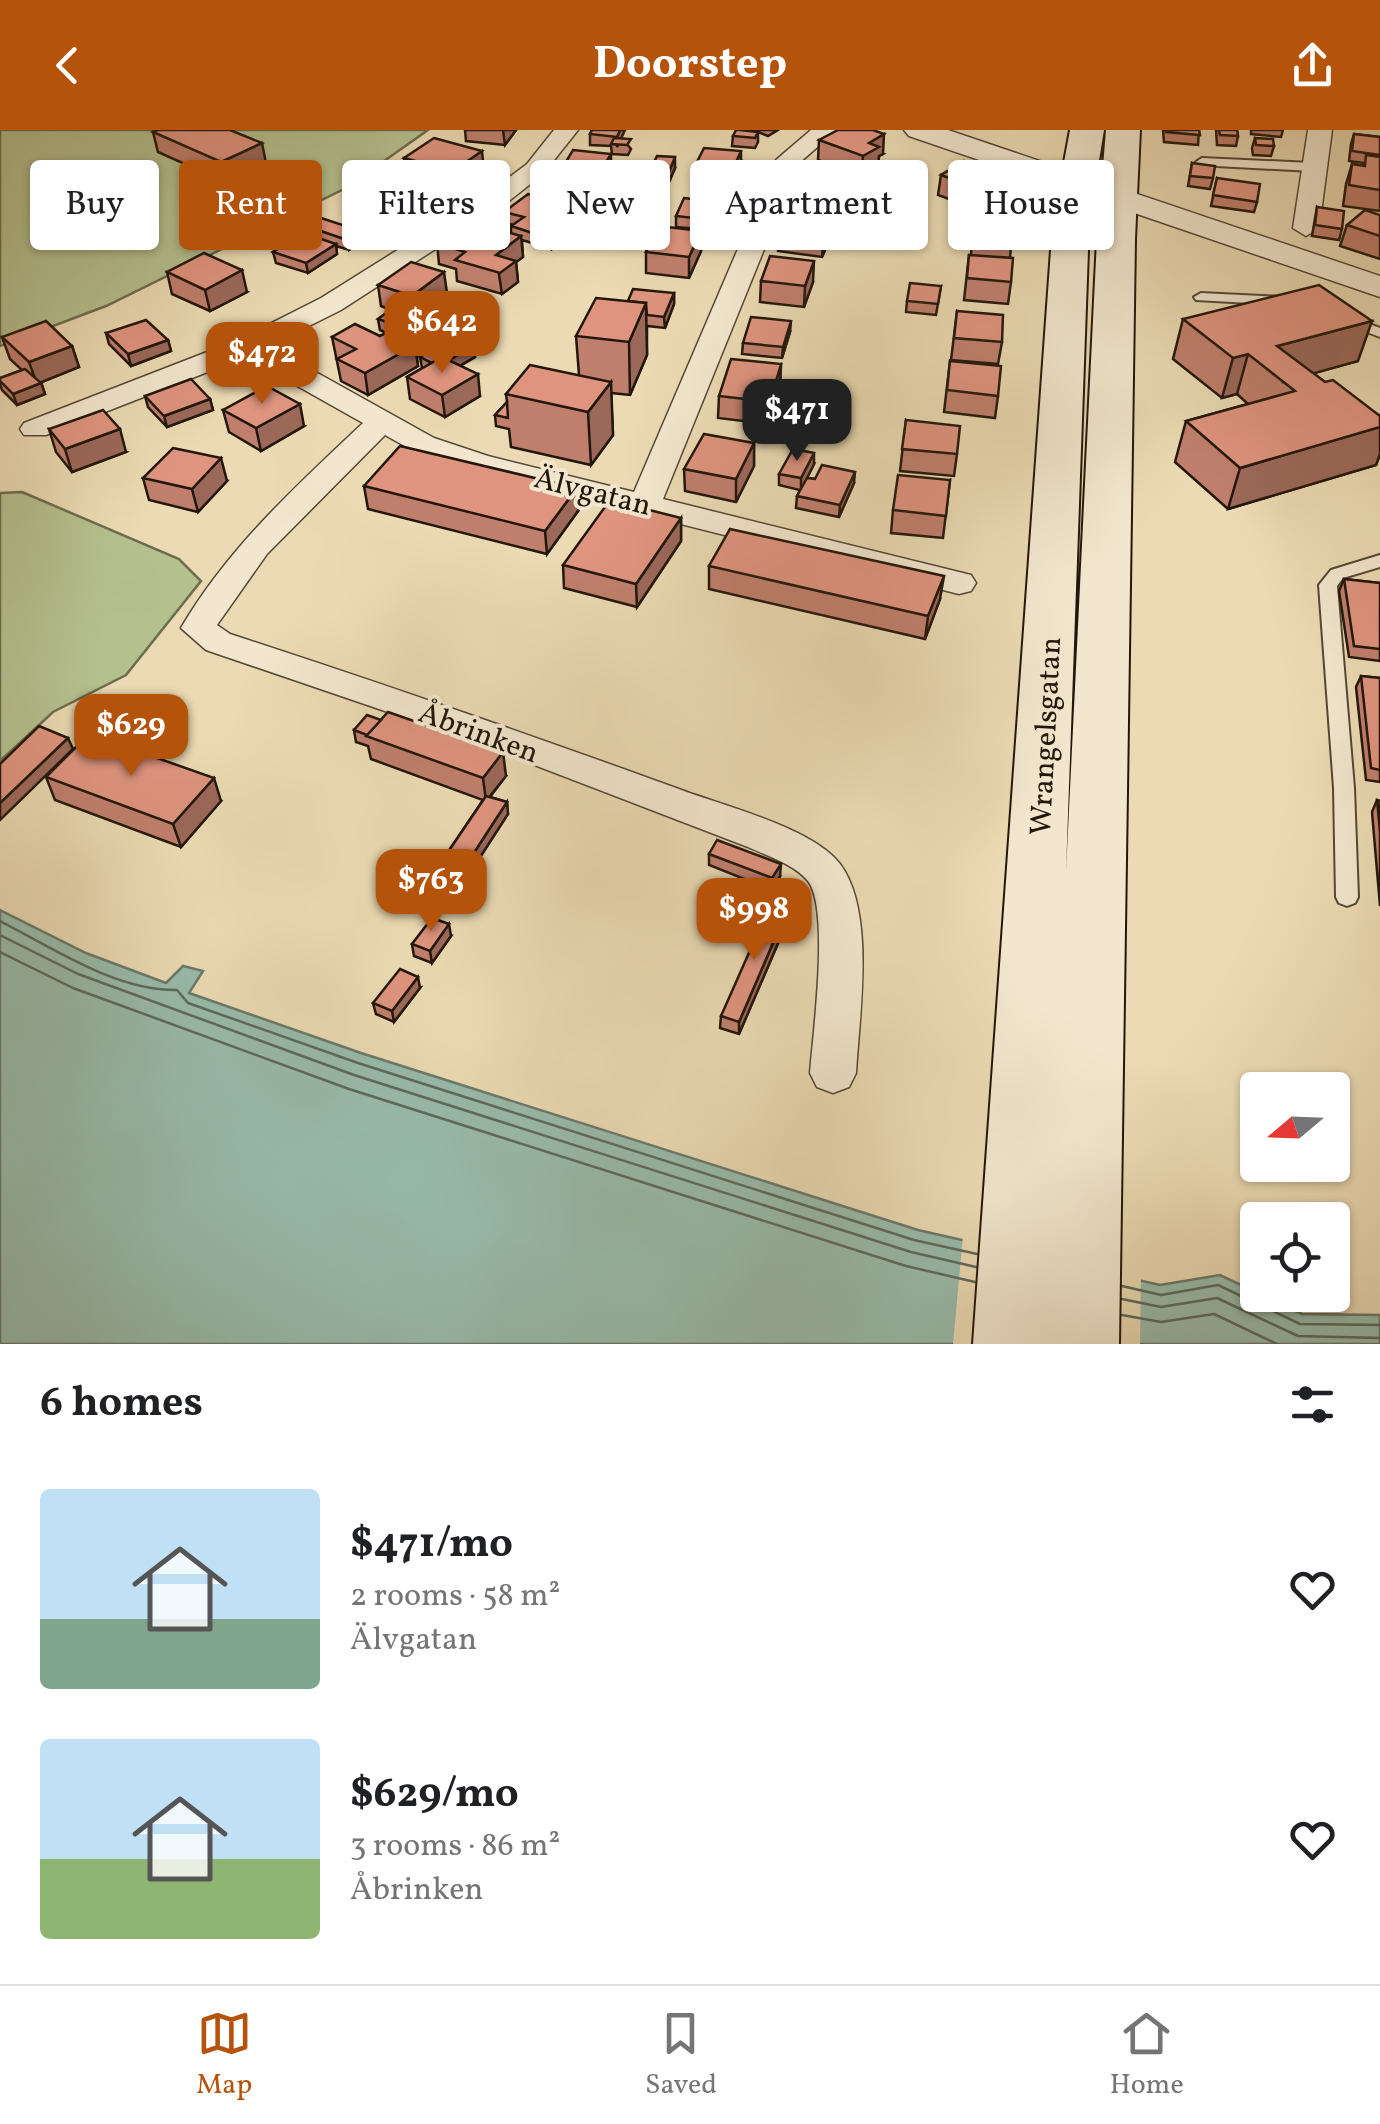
<!DOCTYPE html>
<meta charset="utf-8">
<style>
:root{--surface:#fff;--page:#f2f2f2;--text:#202124;--muted:#757577;--line:#e0e0e0;--accent:#b45309}
body{margin:0;font-family:Vollkorn,serif;background:var(--page);color:var(--text);height:100vh;display:flex;flex-direction:column;font-size:38px;white-space:nowrap}
*{box-sizing:border-box;margin:0}
p{font-size:32px;color:var(--muted)}
.icon{flex:none;width:55px;height:55px;fill:none;stroke:currentColor;stroke-width:2;stroke-linecap:round;stroke-linejoin:round}
.map{position:relative;height:1214px;overflow:hidden}
.details{display:flex;flex-direction:column;background:var(--surface);flex:1}
.details>*{flex:none}
.guide{position:absolute;left:30px;top:30px;width:1320px;height:90px;display:flex;gap:20px}
.needle{width:65px;rotate:251deg}
.fabs{position:absolute;left:1240px;top:942px;display:grid;gap:20px}
.fabs a{display:grid;place-items:center;width:110px;height:110px;border-radius:10px;background:var(--surface);box-shadow:0 2px 8px #0004;font-size:50px}
.price{position:absolute;translate:-50% -85px;padding:0 22px;border-radius:20px;background:var(--accent);color:#fff;font-size:32px;line-height:65px;filter:drop-shadow(0 2px 5px #0008)}
.price::after{content:'';position:absolute;left:50%;top:60px;width:30px;height:22px;margin-left:-15px;background:inherit;clip-path:polygon(0 0,100% 0,50% 100%)}
.price.on{background:#222;color:#fff}
ul{padding:0;list-style:none}
li{display:flex;align-items:center;gap:30px;height:250px;padding:0 40px}
li span{display:grid;place-items:center;flex:none;width:280px;height:200px;border-radius:10px;color:#555}
li>.icon{margin-inline-start:auto}
span .icon{width:120px;height:120px;fill:#fffc;stroke-width:1}
li b{font-size:42px}
h2{display:flex;justify-content:space-between;align-items:center;height:120px;padding:0 40px;font-size:42px}
.tag{padding:0 35px;border-radius:10px;background:var(--surface);box-shadow:0 2px 8px #0004;font-size:35px;line-height:90px}
.tag.on{background:var(--accent);color:#fff}
header{display:flex;justify-content:space-between;align-items:center;height:130px;padding:0 40px;background:var(--accent);color:#fff;font-size:45px;font-weight:700}
.menu{display:flex;justify-content:space-around;align-items:center;height:140px;border-top:2px solid var(--line);background:var(--surface);font-size:28px;color:var(--muted)}
.menu a{display:grid;justify-items:center;gap:5px}
.menu .on{color:var(--accent)}
.map>svg:first-child{display:block}
.green{fill:#b5c08f;stroke:#6c6c4e;stroke-width:2.5}
.water{fill:#98bbab;stroke:#69796b;stroke-width:2.5}
.pier{fill:#ebdab3}
.lines{fill:none;stroke-linecap:round;stroke-linejoin:round}
.shore{stroke:#5d695c;stroke-width:2.5}
.service-casing{stroke:#544836;stroke-width:4}
.minor-casing{stroke:#544836;stroke-width:3}
.tertiary-casing{stroke:#544836;stroke-width:3}
.secondary-casing{stroke:#22170c;stroke-width:4}
.service{fill:#f2e7ce;fill-rule:evenodd}
.minor{fill:#f2e7ce;fill-rule:evenodd}
.tertiary{fill:#f2e7ce;fill-rule:evenodd}
.secondary{fill:#f2e7ce;fill-rule:evenodd}
.wall{fill:#c07f6d;stroke:#22170c;stroke-width:2.5}
.shaded-wall{fill:#9c6859;stroke:#22170c;stroke-width:2.5}
.building{fill:#df947f;stroke:#22170c;stroke-width:2.5}
.labels{text-anchor:middle;stroke-width:8;stroke-linejoin:round;paint-order:stroke}
.street-label{font-size:30px;fill:#22170c;stroke:#f2e7ce}
</style>
<header><svg class="icon" aria-label="back" viewBox="0 0 24 24"><path d="M15 5l-7 7 7 7"/></svg>Doorstep<svg class="icon" aria-label="share" viewBox="0 0 24 24"><path d="M12 15V3M7 8l5-5 5 5M5 13v7h14v-7"/></svg></header>
<div class="map">
<svg width="1380" height="1214" viewBox="0 0 1380 1214">
<rect width="100%" height="100%" fill="#ebdab3"/>
<filter id="stains"><feTurbulence type="fractalNoise" baseFrequency=".002" numOctaves="4"/><feColorMatrix values="0 0 0 0 .2 0 0 0 0 .09 0 0 0 0 .02 0 0 0 .5 -.17"/></filter>
<radialGradient id="worn" r=".72"><stop offset=".6" stop-color="#630" stop-opacity="0"/><stop offset="1" stop-color="#630" stop-opacity=".3"/></radialGradient>
<!-- green -->
<g class="green">
<path d="M0,0H428L346,58L106,176L0,216Z"/>
<path d="M22,362L179,429L201,451L126,545L53,582L0,631V363Z"/>
</g>
<!-- water -->
<path class="water" d="M0,780L86,823L166,853L183,836L203,841L189,863L361,923L918,1100L1160,1155L1220,1145L1302,1184L1380,1185V1214H0Z"/>
<!-- pier -->
<path class="pier" d="M963,1106L1141,1145L1140,1214H953Z"/>
<g class="lines">
<!-- shore -->
<g class="shore">
<path d="M0,791C53,818 116,861 177,860L188,873L358,933L914,1110L977,1124"/>
<path d="M0,805L78,844L354,945L911,1122L976,1137"/>
<path d="M0,822L73,858L349,959L906,1136L975,1152"/>
<path d="M1122,1156L1161,1165L1218,1155L1300,1194L1380,1195"/>
<path d="M1122,1169L1161,1177L1217,1168L1298,1206L1380,1208"/>
<path d="M1122,1185L1161,1192L1214,1184L1277,1214"/>
</g>
<!-- service casing -->
<g class="service-casing">
<g id="service">
<path d="M1202,28L1312,33L1318,37L1312,41L1198,35L1196,32Z"/>
<path d="M1201,163L1284,167L1291,171L1284,175L1196,170L1194,167Z"/>
<path d="M1345,185L1380,198V207L1340,192V186Z"/>
<path d="M1380,425V437L1343,448L1337,456L1354,658L1358,767L1355,773L1347,776L1339,773L1336,767L1334,658L1319,455L1331,440Z"/>
</g>
</g>
<!-- minor casing -->
<g class="minor-casing">
<g id="minor">
<path d="M554,0H578L543,44L505,74L341,180L269,216L434,308L488,326L634,362L776,30L811,0H837L799,33L663,369L971,445L976,453L971,461L959,464L466,340L412,320L385,305L267,424L217,495L230,504C380,553 528,604 676,658C720,675 812,697 840,734C876,782 859,886 856,943L849,957L833,963L817,957L810,943C813,904 830,780 808,751C794,734 767,726 748,717L464,608L206,520L181,498C228,418 296,356 363,293L246,227L46,305H24L20,299L24,293L238,210L321,168L487,64L527,34Z"/>
<path d="M1308,0H1332L1319,98L1306,106L1293,98Z"/>
</g>
</g>
<!-- tertiary casing -->
<g class="tertiary-casing">
<path id="tertiary" d="M904,0H948L1380,146V167L909,6Z"/>
</g>
<!-- secondary casing -->
<g class="secondary-casing">
<path id="secondary" d="M1070,0H1104L1089,92L1066,741L1097,109L1106,0H1140L1135,109L1119,1214H973L1053,92Z"/>
</g>
<!-- service -->
<use href="#service" class="service"/>
<!-- minor -->
<use href="#minor" class="minor"/>
<!-- tertiary -->
<use href="#tertiary" class="tertiary"/>
<!-- secondary -->
<use href="#secondary" class="secondary"/>
</g>
<!-- wall -->
<g class="wall">
<path d="M465,0H516L505,15L466,11Z"/>
<path d="M592,0L622,8L631,19L628,25L612,24L611,16L590,15V4Z"/>
<path d="M751,0H778L768,6L758,2V12L755,18L732,16L733,6L756,2Z"/>
<path d="M1163,0H1199L1198,15L1164,12Z"/>
<path d="M1216,0H1237L1238,6L1236,16L1217,15Z"/>
<path d="M1251,0H1283L1281,7L1251,4Z"/>
<path d="M153,2L266,33L225,52L158,22Z"/>
<path d="M1354,4L1380,7V81L1343,76L1346,54L1352,34L1363,36L1364,33L1349,31L1351,14Z"/>
<path d="M1255,8L1274,16L1271,26L1253,25L1252,18Z"/>
<path d="M819,10L883,24L879,26L878,37L861,46L818,30Z"/>
<path d="M404,28L484,41L455,61L406,48Z"/>
<path d="M741,31L733,50L695,46V36Z"/>
<path d="M1192,33L1213,48L1210,59L1188,56Z"/>
<path d="M611,34L600,54L562,50L561,40Z"/>
<path d="M675,38L669,52L650,51V40Z"/>
<path d="M941,45L1015,70L992,85L938,65Z"/>
<path d="M1217,48L1257,72L1254,82L1211,76Z"/>
<path d="M846,62L840,82L800,78V67Z"/>
<path d="M560,72L561,83L545,95L564,111L552,119L522,110L523,127L516,132L518,152L502,164L457,151L456,139L439,134L437,113L511,103V96L513,95L504,92V82Z"/>
<path d="M719,72L718,82L711,100L676,97V86Z"/>
<path d="M346,74L406,80L382,96L348,85Z"/>
<path d="M1317,77L1342,99L1339,110L1312,106Z"/>
<path d="M833,83L832,104L822,127L778,121L779,100Z"/>
<path d="M1380,85V129L1340,116L1347,95Z"/>
<path d="M629,88L665,91L662,96L701,121L689,148L646,143V122L656,101L629,98Z"/>
<path d="M973,92L1011,117L1010,128L1011,152L1008,174L964,170L969,125H971Z"/>
<path d="M306,96L361,101L363,111L349,120L336,116L337,124L308,143L276,133L273,122L307,105Z"/>
<path d="M167,142L247,162L210,181L172,164Z"/>
<path d="M761,151L813,152L804,177L760,172Z"/>
<path d="M378,155L447,163L421,183L422,194L404,208L395,205L415,215L418,236L368,265L341,251L332,207L380,206L387,203L380,200L378,189L391,180L381,176Z"/>
<path d="M941,156L936,185L906,182L907,171Z"/>
<path d="M674,163V174L665,198L647,196V225L630,265L611,263L613,305L591,335L511,317L509,299L496,296L495,285L507,272L506,264L579,245L576,206L628,171Z"/>
<path d="M957,181L1002,212L998,234L951,230Z"/>
<path d="M1183,189L1358,231L1313,243L1325,252L1380,286V324L1376,335L1228,379L1175,332L1186,291L1248,274L1237,264L1222,268L1173,229Z"/>
<path d="M790,202L782,228L742,224L743,213Z"/>
<path d="M106,203L168,210L171,221L131,236L109,214Z"/>
<path d="M2,207L72,216L79,237L41,252L45,264L17,275L2,260L0,254V248L22,240L10,229Z"/>
<path d="M474,216L475,227L460,236L480,266L445,287L410,269L407,247L422,238L420,227Z"/>
<path d="M950,231L998,266L995,288L944,282Z"/>
<path d="M781,234L780,256L772,284L800,300L796,311L766,307L768,294L718,288L719,266Z"/>
<path d="M145,266L210,269L213,280L167,297L148,277Z"/>
<path d="M223,280L304,296L261,321L229,302Z"/>
<path d="M906,290L957,324L954,346L900,341Z"/>
<path d="M49,299L126,322L72,342L56,322Z"/>
<path d="M754,313V336L736,372L685,361L684,339Z"/>
<path d="M814,334L807,348L854,353L839,387L796,378L797,366L800,360L779,355V344Z"/>
<path d="M143,348L227,351L198,382L149,370Z"/>
<path d="M950,350L943,408L891,403L893,380Z"/>
<path d="M364,356L578,381L547,424L368,379Z"/>
<path d="M681,388V411L637,477L564,458L563,435Z"/>
<path d="M709,436L940,469L925,509L709,459Z"/>
<path d="M1344,449L1380,453V531L1349,527L1339,461Z"/>
<path d="M1361,546L1380,548V652L1366,650L1356,557Z"/>
<path d="M354,600L506,646L490,667L507,672L508,684L453,769L431,762L429,750L483,670L371,629L368,616L356,612Z"/>
<path d="M46,647L221,671L181,717L55,670Z"/>
<path d="M1377,670L1380,671V776L1372,682Z"/>
<path d="M709,724L780,746L772,760L709,735Z"/>
<path d="M788,778V790L739,904L720,898L721,886Z"/>
<path d="M451,806L432,833L414,826L412,814Z"/>
<path d="M420,858L394,892L376,884L373,873Z"/>
</g>
<!-- shaded-wall -->
<g class="shaded-wall">
<path d="M503,0H516L505,15Z"/>
<path d="M620,0H625L617,17V7Z"/>
<path d="M884,4L883,24L879,26L878,37L861,46L863,26L869,13Z"/>
<path d="M262,13L266,33L225,52L221,32Z"/>
<path d="M482,21L484,41L455,61L453,41Z"/>
<path d="M741,21V31L733,50V39Z"/>
<path d="M611,24V34L600,54L599,44Z"/>
<path d="M675,27V38L669,52V42Z"/>
<path d="M1018,50L1015,70L992,85L995,64Z"/>
<path d="M847,51L846,62L840,82L841,71Z"/>
<path d="M405,70L406,80L382,96L381,85Z"/>
<path d="M560,72L561,83L535,102L534,92Z"/>
<path d="M719,72L718,82L711,100V90Z"/>
<path d="M664,80L665,91L659,102V91Z"/>
<path d="M833,83L832,104L822,127L824,106Z"/>
<path d="M563,100L564,111L552,119L551,109Z"/>
<path d="M361,101L363,111L349,120L347,110Z"/>
<path d="M701,101V121L689,148V127Z"/>
<path d="M521,106L523,127L516,132L518,152L502,164L496,125Z"/>
<path d="M336,114L337,124L308,143L306,133Z"/>
<path d="M814,131L813,152L804,177L805,156Z"/>
<path d="M242,140L247,162L210,181L205,160Z"/>
<path d="M444,142L447,163L415,187L412,166Z"/>
<path d="M674,163V174L665,198L664,187Z"/>
<path d="M646,173L647,225L630,265L629,212Z"/>
<path d="M421,183L422,194L404,208L402,197Z"/>
<path d="M791,191L790,202L782,228L783,217Z"/>
<path d="M1372,191L1358,231L1283,252L1277,216Z"/>
<path d="M168,210L171,221L131,236L128,224Z"/>
<path d="M415,215L418,236L368,265L365,243Z"/>
<path d="M72,216L79,237L37,254L29,232Z"/>
<path d="M474,216L475,227L440,247L439,236Z"/>
<path d="M1248,224L1237,264L1222,268L1233,228Z"/>
<path d="M781,234L780,256L769,294L770,272Z"/>
<path d="M478,244L480,266L445,287L442,265Z"/>
<path d="M611,252L613,305L591,335L588,282Z"/>
<path d="M41,253L45,264L17,275L13,264Z"/>
<path d="M210,269L213,280L167,297L164,286Z"/>
<path d="M300,274L304,296L261,321L256,298Z"/>
<path d="M1380,297V324L1376,335L1228,379L1240,338Z"/>
<path d="M120,299L126,322L72,342L65,319Z"/>
<path d="M754,313V336L736,372V349Z"/>
<path d="M814,323V334L801,360V348Z"/>
<path d="M221,328L227,351L198,382L192,359Z"/>
<path d="M855,342L854,353L839,387L840,375Z"/>
<path d="M577,358L578,381L547,424L545,401Z"/>
<path d="M681,388V411L637,477L636,454Z"/>
<path d="M944,446L940,469L925,509L928,486Z"/>
<path d="M68,608L73,619L0,690V673Z"/>
<path d="M503,622L506,646L486,671L483,648Z"/>
<path d="M214,648L221,671L181,717L173,694Z"/>
<path d="M507,672L508,684L453,769L451,758Z"/>
<path d="M781,734L780,746L772,760V748Z"/>
<path d="M788,778V790L739,904V892Z"/>
<path d="M449,794L451,806L432,833L430,821Z"/>
<path d="M418,847L420,858L394,892L392,881Z"/>
</g>
<!-- building -->
<g class="building">
<path d="M158,0H230L262,13L221,32L153,2Z"/>
<path d="M592,0H620L617,7L590,4Z"/>
<path d="M736,0H740L758,2L755,8L733,6Z"/>
<path d="M838,0H873L884,4L869,13L879,17L863,26L819,10Z"/>
<path d="M1166,0H1199L1200,5L1166,2Z"/>
<path d="M1219,0H1237L1238,6L1220,5Z"/>
<path d="M1354,4L1380,7V25L1352,21Z"/>
<path d="M434,8L482,21L453,41L404,28Z"/>
<path d="M614,8L631,9L627,15L611,14Z"/>
<path d="M1255,8L1273,9L1274,16L1256,15Z"/>
<path d="M704,18L741,21L733,39L695,36Z"/>
<path d="M573,20L611,24L599,44L561,40Z"/>
<path d="M1366,25L1380,27V60L1349,55L1352,34L1365,36Z"/>
<path d="M657,26L675,27L669,42L650,40Z"/>
<path d="M964,31L1018,50L995,64L941,45Z"/>
<path d="M1192,33L1215,36L1213,48L1190,46Z"/>
<path d="M807,47L847,51L841,71L800,67Z"/>
<path d="M1217,48L1260,54L1257,72L1213,65Z"/>
<path d="M370,59L405,70L381,85L346,74Z"/>
<path d="M528,64L560,72L534,92L563,100L551,109L511,96L524,87L504,82Z"/>
<path d="M684,68L719,72L711,90L676,86Z"/>
<path d="M635,77L664,80L659,91L629,88Z"/>
<path d="M1317,77L1344,81L1342,99L1315,95Z"/>
<path d="M790,78L833,83L824,106L779,100Z"/>
<path d="M1365,80L1380,85V106L1347,95Z"/>
<path d="M321,88L361,101L347,110L306,96Z"/>
<path d="M469,91L521,106L496,125L516,131L500,143L455,130L465,122L437,113Z"/>
<path d="M973,92L1011,95V117L973,114Z"/>
<path d="M659,96L701,101L689,127L646,122Z"/>
<path d="M304,103L336,114L306,133L273,122Z"/>
<path d="M204,123L242,140L205,160L167,142Z"/>
<path d="M969,125L1013,128L1011,152L967,148Z"/>
<path d="M770,126L814,131L805,156L761,151Z"/>
<path d="M411,132L444,142L412,166L378,155Z"/>
<path d="M910,153L941,156L938,174L907,171Z"/>
<path d="M1319,155L1372,191L1277,216L1325,252L1333,250L1380,286V297L1240,338L1186,291L1295,261L1248,224L1233,228L1183,189Z"/>
<path d="M633,159L674,163L664,187L647,185L646,173L628,171Z"/>
<path d="M596,168L646,173L629,212L576,206Z"/>
<path d="M397,175L421,183L402,197L378,189Z"/>
<path d="M957,181L1003,185L1002,212L954,208Z"/>
<path d="M751,187L791,191L783,217L743,213Z"/>
<path d="M146,190L168,210L128,224L106,203Z"/>
<path d="M46,191L72,216L29,232L2,207Z"/>
<path d="M355,194L380,206L388,202L415,215L365,243L337,229L356,219L332,207Z"/>
<path d="M455,207L474,216L448,230L442,227L432,233L420,227Z"/>
<path d="M442,227L478,244L442,265L407,247Z"/>
<path d="M731,229L781,234L770,272L719,266Z"/>
<path d="M950,231L1001,236L998,266L947,260Z"/>
<path d="M530,235L611,252L588,282L506,264Z"/>
<path d="M25,239L41,253L13,264L0,251V248Z"/>
<path d="M191,249L210,269L164,286L145,266Z"/>
<path d="M267,256L300,274L256,298L223,280Z"/>
<path d="M507,272L508,288L495,285Z"/>
<path d="M103,280L120,299L65,319L49,299Z"/>
<path d="M771,284L801,288L797,300L767,296Z"/>
<path d="M906,290L960,296L957,324L902,319Z"/>
<path d="M704,304L754,313L736,349L684,339Z"/>
<path d="M400,316L577,358L545,401L364,356Z"/>
<path d="M173,318L221,328L192,359L143,348Z"/>
<path d="M793,319L814,323L801,348L779,344Z"/>
<path d="M822,335L855,342L840,375L797,366L807,348L815,349Z"/>
<path d="M898,345L950,350L946,386L893,380Z"/>
<path d="M610,370L681,388L636,454L563,435Z"/>
<path d="M730,399L944,446L928,486L709,436Z"/>
<path d="M1344,449L1380,453V519L1354,516Z"/>
<path d="M1361,546L1380,548V640L1371,638Z"/>
<path d="M388,582L503,622L483,648L366,606Z"/>
<path d="M367,585L381,590L367,605L354,600Z"/>
<path d="M39,596L68,608L0,673V634Z"/>
<path d="M89,604L214,648L173,694L46,647Z"/>
<path d="M486,666L507,672L451,758L429,750Z"/>
<path d="M1377,670L1380,671V701Z"/>
<path d="M717,710L781,734L772,748L709,724Z"/>
<path d="M771,773L788,778L739,892L721,886Z"/>
<path d="M432,788L449,794L430,821L412,814Z"/>
<path d="M400,839L418,847L392,881L373,873Z"/>
</g>
<g class="labels">
<!-- street labels -->
<g class="street-label">
<text transform="translate(593 361) rotate(14)" y="10">Älvgatan</text>
<text transform="translate(479 602) rotate(20)" y="10">Åbrinken</text>
<text transform="translate(1045 606) rotate(-87)" y="10">Wrangelsgatan</text>
</g>
</g>
<rect width="100%" height="100%" filter="url(#stains)"/>
<rect width="100%" height="100%" fill="url(#worn)"/>
</svg>
<div class="fabs">
<a><svg class="needle" viewBox="-14 -14 28 28"><path d="M0-13l5 13h-10z" fill="#e53935"/><path d="M0 13l5-13h-10z" fill="#757577"/></svg></a>
<a><svg class="icon" aria-label="locate" viewBox="0 0 24 24"><circle cx="12" cy="12" r="6"/><path d="M12 2v4M12 18v4M2 12h4M18 12h4"/></svg></a>
</div>
<b class="price" style="left:442px;top:246px">$642</b>
<b class="price" style="left:262px;top:277px">$472</b>
<b class="price on" style="left:797px;top:334px">$471</b>
<b class="price" style="left:131px;top:649px">$629</b>
<b class="price" style="left:431px;top:804px">$763</b>
<b class="price" style="left:754px;top:833px">$998</b>
<div class="guide">
<a class="tag">Buy</a>
<a class="tag on">Rent</a>
<a class="tag">Filters</a>
<a class="tag">New</a>
<a class="tag">Apartment</a>
<a class="tag">House</a>
</div>
</div>
<section class="details">
<h2>6 homes<svg class="icon" aria-label="filters" viewBox="0 0 24 24"><path d="M4 7h16M4 17h16"/><circle cx="9" cy="7" r="2"/><circle cx="15" cy="17" r="2"/></svg></h2>
<ul>
<li><span style="background:linear-gradient(#bfe0f5 65%,#7fa58c 0)"><svg class="icon" aria-label="home" viewBox="0 0 24 24"><path d="M3 11l9-7 9 7M6 9v11h12V9"/></svg></span><div><b>$471/mo</b><p>2 rooms · 58 m²</p><p>Älvgatan</p></div><svg class="icon" aria-label="heart" viewBox="0 0 24 24"><path d="M12 20l-8-8c-3-5 5-10 8-4 3-6 11-1 8 4z"/></svg></li>
<li><span style="background:linear-gradient(#bfe0f5 60%,#8fb573 0)"><svg class="icon" aria-label="home" viewBox="0 0 24 24"><path d="M3 11l9-7 9 7M6 9v11h12V9"/></svg></span><div><b>$629/mo</b><p>3 rooms · 86 m²</p><p>Åbrinken</p></div><svg class="icon" aria-label="heart" viewBox="0 0 24 24"><path d="M12 20l-8-8c-3-5 5-10 8-4 3-6 11-1 8 4z"/></svg></li>
</ul>
</section>
<nav class="menu">
<a class="on"><svg class="icon" aria-label="map" viewBox="0 0 24 24"><path d="M3 6l6-2 6 2 6-2v14l-6 2-6-2-6 2zM9 4v14M15 6v14"/></svg>Map</a>
<a><svg class="icon" aria-label="saved" viewBox="0 0 24 24"><path d="M7 4h10v16l-5-4-5 4z"/></svg>Saved</a>
<a><svg class="icon" aria-label="home" viewBox="0 0 24 24"><path d="M3 11l9-7 9 7M6 9v11h12V9"/></svg>Home</a>
</nav>
